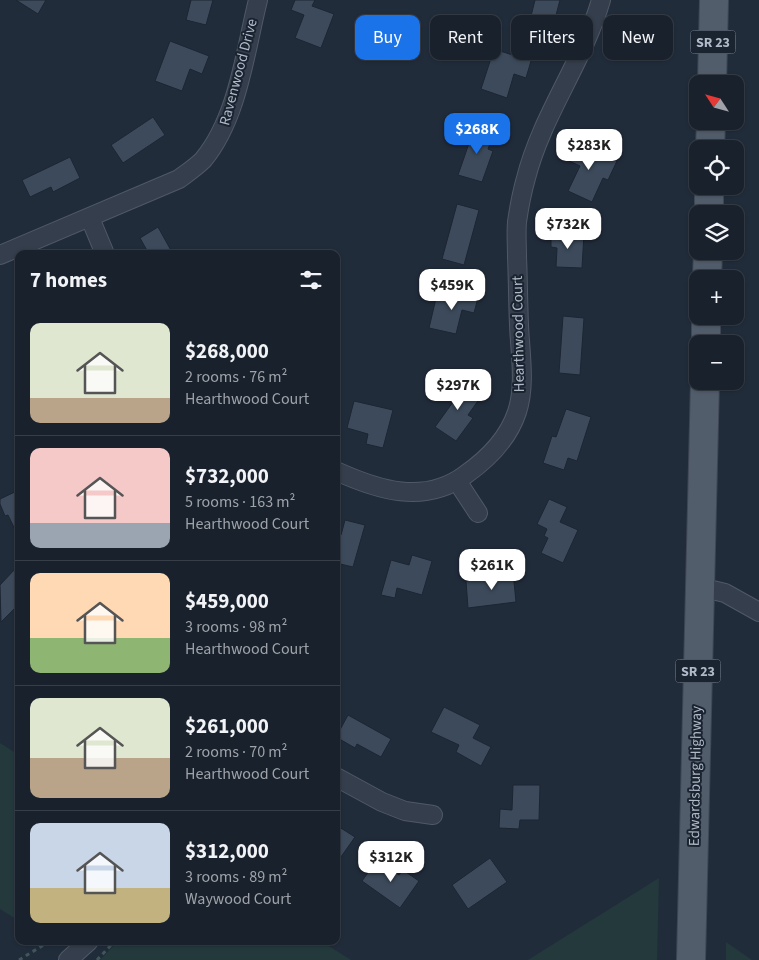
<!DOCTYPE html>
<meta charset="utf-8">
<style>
:root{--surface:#19212c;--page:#262e38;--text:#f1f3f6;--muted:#9fa3a9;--line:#373e48;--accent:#1a73e8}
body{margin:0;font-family:"Source Sans 3",sans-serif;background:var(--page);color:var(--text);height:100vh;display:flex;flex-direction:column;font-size:19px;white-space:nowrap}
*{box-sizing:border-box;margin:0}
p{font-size:16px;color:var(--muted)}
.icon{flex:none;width:28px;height:28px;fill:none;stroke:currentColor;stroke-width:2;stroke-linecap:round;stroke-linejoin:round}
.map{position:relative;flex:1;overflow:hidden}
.panel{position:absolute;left:15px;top:250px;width:325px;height:695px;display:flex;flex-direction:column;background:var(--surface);border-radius:10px;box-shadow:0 1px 4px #0004,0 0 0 1px var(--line)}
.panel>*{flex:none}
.top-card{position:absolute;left:355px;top:15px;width:329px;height:45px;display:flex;gap:10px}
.needle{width:32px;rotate:306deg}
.controls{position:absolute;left:689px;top:75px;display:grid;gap:10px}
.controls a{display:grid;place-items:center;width:55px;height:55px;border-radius:10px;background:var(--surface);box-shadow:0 1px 4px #0004,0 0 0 1px var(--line);font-size:25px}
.price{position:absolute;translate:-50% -42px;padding:0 11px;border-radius:10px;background:#fff;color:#222;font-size:16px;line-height:32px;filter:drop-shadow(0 1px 2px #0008)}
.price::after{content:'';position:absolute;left:50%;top:30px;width:15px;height:11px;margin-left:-8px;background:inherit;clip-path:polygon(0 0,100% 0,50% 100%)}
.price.active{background:var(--accent);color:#fff}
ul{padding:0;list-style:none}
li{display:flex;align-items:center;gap:15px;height:125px;padding:0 15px}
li+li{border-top:1px solid var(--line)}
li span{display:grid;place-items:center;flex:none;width:140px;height:100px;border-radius:10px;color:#555}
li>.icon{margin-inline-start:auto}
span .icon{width:60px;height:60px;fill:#fffc;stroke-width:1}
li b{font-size:21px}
h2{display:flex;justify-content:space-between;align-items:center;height:60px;padding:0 15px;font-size:21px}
.tag{padding:0 18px;border-radius:10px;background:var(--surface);box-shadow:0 1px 4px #0004,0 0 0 1px var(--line);font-size:18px;line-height:45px}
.tag.active{background:var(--accent);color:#fff}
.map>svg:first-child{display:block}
.green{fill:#23393c}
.building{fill:#3c4a5b;stroke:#1c2532}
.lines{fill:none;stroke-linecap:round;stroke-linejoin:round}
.minor-casing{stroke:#505966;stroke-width:20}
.primary-casing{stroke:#3e4755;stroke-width:30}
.path{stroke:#40565a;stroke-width:3;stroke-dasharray:4 4;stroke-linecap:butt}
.minor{stroke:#353e4c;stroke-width:18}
.primary{stroke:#525d6c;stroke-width:28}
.labels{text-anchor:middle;stroke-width:4;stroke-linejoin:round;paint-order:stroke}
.shield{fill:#1a2330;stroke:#838c9a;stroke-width:1}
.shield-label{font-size:14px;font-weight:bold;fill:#b0b9c8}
.street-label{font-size:15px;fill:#b0b9c8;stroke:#1a2330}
</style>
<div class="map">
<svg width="759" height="960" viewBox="0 0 759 960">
<rect width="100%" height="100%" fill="#212c3b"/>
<!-- green -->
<g class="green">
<path d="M0,743L19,755V921L0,909Z"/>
<path d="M659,878L657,960H528Z"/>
<path d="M118,941H321L351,960H100Z"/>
<path d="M726,942L752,960H726Z"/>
</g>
<!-- building -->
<g class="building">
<path d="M16,0H46L38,14Z"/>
<path d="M191,0H213L206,25L186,20Z"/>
<path d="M295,0H315L312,6L334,14L321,48L295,38L304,15L291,10Z"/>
<path d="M535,0H560L555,19L551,18L546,35L520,27L522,18L530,20Z"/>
<path d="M170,41L209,56L202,74L190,69L182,91L155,81Z"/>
<path d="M494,49L531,61L526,78L514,74L507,98L481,89Z"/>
<path d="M153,117L165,135L123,163L111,145Z"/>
<path d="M475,126L494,132L488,149L493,151L482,182L458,175Z"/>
<path d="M576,142L617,161L608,180L603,178L592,202L568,191L580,166L567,160Z"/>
<path d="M70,157L80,178L53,192L51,187L30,197L22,180Z"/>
<path d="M457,204L479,210L464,265L442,259Z"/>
<path d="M158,227L173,254H149L140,238Z"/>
<path d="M551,233L584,234L582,268L556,267L557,248L551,247Z"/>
<path d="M459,290L479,294L474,313L462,310L456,334L429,328L437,294L457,299Z"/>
<path d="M563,316L584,318L580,375L559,373Z"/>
<path d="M456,381L480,398L468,415L473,418L456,441L435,427L453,402L445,396Z"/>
<path d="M354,401L393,410L383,448L366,444L368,434L347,428Z"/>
<path d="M566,409L591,417L577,461L568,458L564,470L543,463L552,436L556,437Z"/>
<path d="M19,490V538L8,515L5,516L0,504V499Z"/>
<path d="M549,499L567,507L560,522L578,530L563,563L541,553L548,538L544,536L547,529L537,524Z"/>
<path d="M345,520L365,525L353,567L336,563V534L341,535Z"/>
<path d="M412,555L432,561L422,595L397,588L395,598L381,595L391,560L409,565Z"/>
<path d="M15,569L19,573V604L1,622L0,585Z"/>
<path d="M513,571L516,602L468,608L466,581L495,578V572Z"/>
<path d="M444,707L480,725L473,738L491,747L481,766L456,752L459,745L431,732Z"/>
<path d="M348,715L391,739L381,757L357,744L355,748L336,737Z"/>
<path d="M513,785H540L539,820H520L519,829L499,828L500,809L512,810Z"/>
<path d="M336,825L355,837L336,864Z"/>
<path d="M490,858L507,882L468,909L452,885Z"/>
<path d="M377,860L399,875L403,870L419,881L400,908L362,881Z"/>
</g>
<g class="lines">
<!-- minor casing -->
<g class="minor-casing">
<g id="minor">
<path d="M90,218L105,254"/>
<path d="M0,255L179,179C187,173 196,167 203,160C238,118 245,52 258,0"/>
<path d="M336,471C378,490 424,505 465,475C488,459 508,439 517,412C526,385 520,352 519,325C518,302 518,279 517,257C517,245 516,233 517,222C519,208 522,192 526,178C542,115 583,62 601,0"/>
<path d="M457,481L478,513"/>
<path d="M700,587L725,593L759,612"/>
<path d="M336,777L382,802L405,811L433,815"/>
<path d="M68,960L89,941"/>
</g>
</g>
<!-- primary casing -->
<g class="primary-casing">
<g id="primary">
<path d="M712,84L714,0"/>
<path d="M710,149L711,121"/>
<path d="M709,214V186"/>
<path d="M707,279L708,251"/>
<path d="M706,344V316"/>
<path d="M691,960L705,381"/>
</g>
</g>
<!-- path -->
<g class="path">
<path d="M19,960L50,941"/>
<path d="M97,960L115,941"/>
</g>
<!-- minor -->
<use href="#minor" class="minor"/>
<!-- primary -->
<use href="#primary" class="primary"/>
</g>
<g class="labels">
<!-- shield labels -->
<g class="shield">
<rect x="690.5" y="30.5" width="45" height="23" rx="4"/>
<rect x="675.5" y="659.5" width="45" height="23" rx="4"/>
</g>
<g class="shield-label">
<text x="713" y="47">SR 23</text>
<text x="698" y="676">SR 23</text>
</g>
<!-- street labels -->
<g class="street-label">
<text transform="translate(238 72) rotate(-75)" y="5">Ravenwood Drive</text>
<text transform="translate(518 334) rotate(-91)" y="5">Hearthwood Court</text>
<text transform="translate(695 776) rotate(-89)" y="5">Edwardsburg Highway</text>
</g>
</g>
</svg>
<div class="controls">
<a><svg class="needle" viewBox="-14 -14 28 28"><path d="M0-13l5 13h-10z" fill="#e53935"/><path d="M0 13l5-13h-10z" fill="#9fa3a9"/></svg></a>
<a><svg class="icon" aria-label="locate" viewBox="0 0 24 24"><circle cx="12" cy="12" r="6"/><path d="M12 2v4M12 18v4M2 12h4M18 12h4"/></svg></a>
<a><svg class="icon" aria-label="layers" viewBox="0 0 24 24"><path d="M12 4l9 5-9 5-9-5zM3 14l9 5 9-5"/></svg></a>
<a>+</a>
<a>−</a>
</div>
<b class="price active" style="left:477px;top:155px">$268K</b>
<b class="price" style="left:589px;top:171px">$283K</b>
<b class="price" style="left:568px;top:250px">$732K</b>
<b class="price" style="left:452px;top:311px">$459K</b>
<b class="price" style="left:458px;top:411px">$297K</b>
<b class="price" style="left:492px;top:591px">$261K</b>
<b class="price" style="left:391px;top:883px">$312K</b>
<div class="top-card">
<a class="tag active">Buy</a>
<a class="tag">Rent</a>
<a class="tag">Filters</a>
<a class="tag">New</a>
</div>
<section class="panel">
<h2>7 homes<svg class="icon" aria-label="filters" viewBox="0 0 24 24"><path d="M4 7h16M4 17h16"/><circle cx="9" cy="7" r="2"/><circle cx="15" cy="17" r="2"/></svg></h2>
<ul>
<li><span style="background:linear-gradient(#dfe7d0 75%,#b9a48a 0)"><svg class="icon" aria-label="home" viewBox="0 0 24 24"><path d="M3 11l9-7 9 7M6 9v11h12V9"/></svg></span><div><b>$268,000</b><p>2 rooms · 76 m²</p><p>Hearthwood Court</p></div></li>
<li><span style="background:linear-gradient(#f6c9c9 75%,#9aa5b1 0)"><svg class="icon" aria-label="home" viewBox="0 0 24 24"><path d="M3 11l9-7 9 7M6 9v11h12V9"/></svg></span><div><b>$732,000</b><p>5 rooms · 163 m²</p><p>Hearthwood Court</p></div></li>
<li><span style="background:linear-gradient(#ffd9b3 65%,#8fb573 0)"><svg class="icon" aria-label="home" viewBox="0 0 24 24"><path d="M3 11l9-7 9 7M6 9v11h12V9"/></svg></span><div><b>$459,000</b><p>3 rooms · 98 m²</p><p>Hearthwood Court</p></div></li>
<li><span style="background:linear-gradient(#dfe7d0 60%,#b9a48a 0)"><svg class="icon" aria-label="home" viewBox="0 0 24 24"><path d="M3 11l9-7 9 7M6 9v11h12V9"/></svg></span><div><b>$261,000</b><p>2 rooms · 70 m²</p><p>Hearthwood Court</p></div></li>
<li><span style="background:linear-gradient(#c9d6e8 65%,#c2b280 0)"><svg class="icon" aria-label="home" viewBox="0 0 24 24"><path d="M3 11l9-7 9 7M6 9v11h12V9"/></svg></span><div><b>$312,000</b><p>3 rooms · 89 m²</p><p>Waywood Court</p></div></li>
</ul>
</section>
</div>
